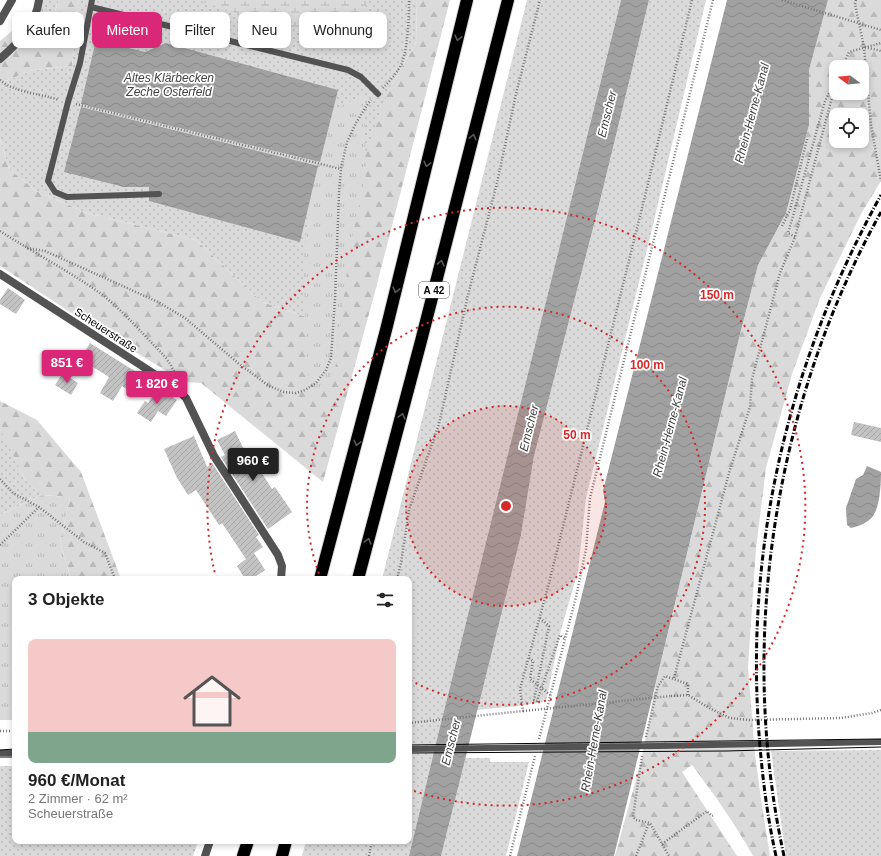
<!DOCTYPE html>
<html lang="de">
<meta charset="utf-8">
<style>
:root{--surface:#fff;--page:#f2f2f2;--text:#222;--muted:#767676;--line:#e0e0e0;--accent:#db2777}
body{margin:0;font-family:Arial,sans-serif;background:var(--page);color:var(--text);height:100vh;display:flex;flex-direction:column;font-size:15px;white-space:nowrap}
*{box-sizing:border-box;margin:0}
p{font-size:13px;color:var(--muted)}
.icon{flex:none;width:22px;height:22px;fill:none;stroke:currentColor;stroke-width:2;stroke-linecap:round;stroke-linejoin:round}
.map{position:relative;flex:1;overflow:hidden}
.panel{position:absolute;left:12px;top:576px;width:400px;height:268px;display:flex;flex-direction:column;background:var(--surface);border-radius:8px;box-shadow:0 2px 6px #0003}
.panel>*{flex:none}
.guide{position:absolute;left:12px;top:12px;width:400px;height:36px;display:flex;gap:8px}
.needle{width:26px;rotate:286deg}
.fabs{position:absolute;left:829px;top:60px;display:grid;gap:8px}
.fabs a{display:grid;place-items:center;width:40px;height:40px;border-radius:8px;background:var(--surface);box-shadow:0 2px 6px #0003;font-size:20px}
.price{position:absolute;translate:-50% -34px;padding:0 9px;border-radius:4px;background:var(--accent);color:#fff;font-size:13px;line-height:26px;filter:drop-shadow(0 1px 2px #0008)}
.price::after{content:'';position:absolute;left:50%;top:24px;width:12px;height:9px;margin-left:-6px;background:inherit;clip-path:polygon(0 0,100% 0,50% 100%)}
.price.current{background:#222;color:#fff}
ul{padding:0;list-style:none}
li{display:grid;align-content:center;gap:8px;height:212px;padding:0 16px}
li+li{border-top:1px solid var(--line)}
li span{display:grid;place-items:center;height:124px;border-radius:8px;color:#555}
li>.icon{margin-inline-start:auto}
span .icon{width:72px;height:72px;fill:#fffc;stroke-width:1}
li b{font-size:17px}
h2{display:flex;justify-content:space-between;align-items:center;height:48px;padding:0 16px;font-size:17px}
.pill{padding:0 14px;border-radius:8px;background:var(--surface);box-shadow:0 2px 6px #0003;font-size:14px;line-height:36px}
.pill.current{background:var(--accent);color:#fff}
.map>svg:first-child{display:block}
.grass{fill:url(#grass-dots)}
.forest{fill:url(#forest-firs);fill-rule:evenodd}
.wetland{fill:url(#wetland-marsh)}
.park{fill:url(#park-tufts)}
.pitch{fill:#dadada}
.water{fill:url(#water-waves)}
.building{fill:url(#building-hatch)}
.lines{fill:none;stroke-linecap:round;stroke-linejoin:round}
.motorway-casing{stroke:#dbdbdb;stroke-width:14}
.path{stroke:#757575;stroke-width:2.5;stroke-dasharray:1 2;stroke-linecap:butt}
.service{stroke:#535353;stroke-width:6}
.minor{stroke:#535353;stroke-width:8}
.motorway{stroke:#000;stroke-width:12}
.tram{stroke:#000;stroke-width:1}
.rail{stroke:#000;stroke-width:3;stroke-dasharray:6 2 1 2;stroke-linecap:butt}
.path-bridge{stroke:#757575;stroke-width:2.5;stroke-dasharray:1 2;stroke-linecap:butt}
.service-bridge{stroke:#535353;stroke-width:6}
.oneway{stroke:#595959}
.ring{fill:none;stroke:#d62828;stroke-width:2;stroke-dasharray:2 4}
.labels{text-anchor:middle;stroke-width:3.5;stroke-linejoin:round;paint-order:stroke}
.shield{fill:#fff;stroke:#4c4c4c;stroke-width:1}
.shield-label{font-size:10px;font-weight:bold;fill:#000}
.street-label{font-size:11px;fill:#000;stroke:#fff}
.water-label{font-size:12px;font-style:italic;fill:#424242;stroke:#fff}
.centre{fill:#d62828;stroke:#fff;stroke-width:2}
.ring-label{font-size:12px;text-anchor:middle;font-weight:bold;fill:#d62828;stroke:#fff;stroke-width:3.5;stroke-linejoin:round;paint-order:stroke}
</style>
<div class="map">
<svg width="881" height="856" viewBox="0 0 881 856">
<defs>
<pattern id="grass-dots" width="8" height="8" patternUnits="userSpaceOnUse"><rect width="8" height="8" fill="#dadada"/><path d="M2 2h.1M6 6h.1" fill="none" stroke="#b9b9b9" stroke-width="1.8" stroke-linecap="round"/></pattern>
<pattern id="forest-firs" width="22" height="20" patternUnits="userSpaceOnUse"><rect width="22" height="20" fill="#dadada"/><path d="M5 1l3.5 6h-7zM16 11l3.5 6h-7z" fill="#b9b9b9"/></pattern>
<pattern id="wetland-marsh" width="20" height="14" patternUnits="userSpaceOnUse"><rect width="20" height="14" fill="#dadada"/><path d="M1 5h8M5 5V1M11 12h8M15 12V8" fill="none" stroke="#b9b9b9"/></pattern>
<pattern id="park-tufts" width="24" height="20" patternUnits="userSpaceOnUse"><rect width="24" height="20" fill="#dadada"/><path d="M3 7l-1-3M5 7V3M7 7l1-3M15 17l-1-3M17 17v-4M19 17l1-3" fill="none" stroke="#b9b9b9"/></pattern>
<pattern id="water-waves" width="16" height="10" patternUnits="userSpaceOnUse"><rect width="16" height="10" fill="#a1a1a1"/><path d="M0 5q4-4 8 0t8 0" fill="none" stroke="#898989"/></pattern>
<pattern id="building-hatch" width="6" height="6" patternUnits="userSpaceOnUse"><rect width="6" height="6" fill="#c3c3c3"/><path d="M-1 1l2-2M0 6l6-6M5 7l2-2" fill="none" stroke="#a6a6a6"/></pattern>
</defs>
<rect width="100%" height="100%" fill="#fff"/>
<!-- grass -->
<g class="grass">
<path d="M37,0H59L55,11L35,24Z"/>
<path d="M79,0H417L416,42L390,88L339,328L262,302L196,240L87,213L36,191L9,169L0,138V83L33,70L72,66Z"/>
<path d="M527,0H621L438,735L409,856H302L306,841H409V579H382Z"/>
<path d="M649,0H706L653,225L586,498L578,571L561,630L546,701L519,706L477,710L521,535L534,456L598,209Z"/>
<path d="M3,433L25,480L41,495L0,515V435Z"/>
<path d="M881,750V856H786L771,751Z"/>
<path d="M465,758H490V762H529L506,856H441Z"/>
<path d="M0,766H15V841H198L193,856H0Z"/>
</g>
<!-- forest -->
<g class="forest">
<path d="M59,0H79L72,66L33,70L0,83V41L18,26L35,24L55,11Z"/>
<path d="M417,0H450L375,292L323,482L201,383L185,382L82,320L0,266V138L9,169L36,191L87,213L196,240L262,302L339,328L344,259L363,161L376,123L390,88L416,42Z"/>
<path d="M828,0H881V181L861,214L820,298L792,374L766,468L756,549L748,667L755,754L761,799L770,856H753C735,824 714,794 692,765L682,772L737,856H615L641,761L656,683L740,334L758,265L786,213L809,125V70ZM836,67H862V93H836ZM836,115H862V141H836Z"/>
<path d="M0,401L37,420L81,472L121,579H71L60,542L70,497L41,495L25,480L3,434L0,435Z"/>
</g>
<!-- wetland -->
<path class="wetland" d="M198,0H367L356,43C302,32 249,19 198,0Z"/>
<!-- park -->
<g class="park">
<path d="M364,95L366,175L350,247L335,370L320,391L308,379L303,266L309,206L333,110Z"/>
<path d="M41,495L70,497L60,542L71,579H15V720H0V515Z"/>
</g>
<!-- pitch -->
<path class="pitch" d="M419,619L409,660V620Z"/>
<!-- water -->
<g class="water">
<path d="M621,0H649L598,209L534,456L521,535L441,856H409L438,735Z"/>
<path d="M727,0H828L809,70V125L786,213L758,265L740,334L614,856H517L605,502L603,491Z"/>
<path d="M96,40L145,52L166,43L338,90L320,162L81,104Z"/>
<path d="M81,107L318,166L300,242L149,201V187H124L64,172Z"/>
<path d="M867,466L881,472C881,484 880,506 873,516C868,523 859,526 851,528L847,525L846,508L856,479L863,475Z"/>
</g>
<!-- building -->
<g class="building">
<path d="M8,288L25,300L16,314L0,304V300Z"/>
<path d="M90,343L141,375L131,392L122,386L113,401L100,393L109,377L80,359Z"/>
<path d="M63,373L78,383L71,395L55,385Z"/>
<path d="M158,388L177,400L166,416L158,411L151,422L137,413L145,401L148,403Z"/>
<path d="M854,422L881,428V442L851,435Z"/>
<path d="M235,431L248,458L251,456L272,489L275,487L292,512L268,529L221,457L225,455L217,440Z"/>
<path d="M194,436L207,467L212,463L259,535L256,537L263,547L254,553L265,570L252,579H245L237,566L246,559L222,523L219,525L196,490L188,495L177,478L164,449Z"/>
</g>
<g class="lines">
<!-- motorway casing -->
<g class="motorway-casing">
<g id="motorway">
<path d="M320,579L386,330L467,0"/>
<path d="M358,579L421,341L508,0"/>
<path d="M243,856L248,841"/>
<path d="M282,856L286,841"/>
</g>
</g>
<!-- path -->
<g class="path">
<path d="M856,0L855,4L864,47L871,125L881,181"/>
<path d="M865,47L881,51"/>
<path d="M842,67L849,52L881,43"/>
<path d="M0,80C13,92 42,94 59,100"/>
<path d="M383,88C390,81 398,72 402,63C408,46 409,18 409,0"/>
<path d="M76,104L341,169"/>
<path d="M782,226L790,210L807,139"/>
<path d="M0,231C34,253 71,272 104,296C120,309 134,324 148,339C158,350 171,360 175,375"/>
<path d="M795,237L788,233L793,216L825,101L836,79"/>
<path d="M27,248L45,251L158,302L185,318L238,363L269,386L284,392L296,393L305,390L316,383L326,370L331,358L335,299L339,193L341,169L347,142L356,123L367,105L371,100"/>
<path d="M0,479L13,493L39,507L84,542L105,553L115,579"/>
<path d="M0,545L39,507"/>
<path d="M397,579L401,563L409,510L439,424L468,295L497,183L516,94L540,0"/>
<path d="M540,618L549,626L534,700L537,701L560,635L565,639"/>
<path d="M529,658L533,661L530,679L550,695"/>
<path d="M674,678L729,473L750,407L752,379L780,273L795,237L836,82"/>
<path d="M671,696L688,695L711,709L730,718L749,720L841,718L872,713L881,710"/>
<path d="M409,723L523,711L520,689L549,583L645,196L692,0"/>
<path d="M409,729L410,741"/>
<path d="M0,731H15"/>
<path d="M646,737L658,686L665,676L688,684V695"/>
<path d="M539,739L576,597L586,549L590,498L713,0"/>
<path d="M642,756L633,817L636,820L650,823L669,856"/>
<path d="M662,844L707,811L712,816L714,815"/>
<path d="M369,856L372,841"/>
<path d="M510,856L535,756"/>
<path d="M636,856L649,823"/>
</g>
<!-- service -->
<g class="service">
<path d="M92,0L80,63L68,102L48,181L55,192L67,197L159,194"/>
<path d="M91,7L348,70L361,77L378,94"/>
<path d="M659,746L881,742"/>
<path d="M0,753H15"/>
</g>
<!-- minor -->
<g class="minor">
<path d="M0,21L12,0"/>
<path d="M0,59C18,43 36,25 39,0"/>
<path d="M0,274L176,388L186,398L214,456L278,555L282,566L281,579"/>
<path d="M205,856L210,841"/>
</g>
<!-- motorway -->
<use href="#motorway" class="motorway"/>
<!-- tram -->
<g class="tram">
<path d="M409,745L881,739"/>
<path d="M0,750L15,749"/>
<path d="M409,753L726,751L881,747"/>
<path d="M0,757H15"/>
</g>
<!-- rail -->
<g class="rail">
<path d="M776,856C767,816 762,774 759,734C745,544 789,361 881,195"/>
<path d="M784,856C737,641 774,404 881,212"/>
</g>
<!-- path-bridge -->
<g class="path-bridge">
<path d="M782,0L881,30"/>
<path d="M523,711L671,696"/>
</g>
<!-- service-bridge -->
<path class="service-bridge" d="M409,749L659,746"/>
</g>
<!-- one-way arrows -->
<defs><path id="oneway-chevron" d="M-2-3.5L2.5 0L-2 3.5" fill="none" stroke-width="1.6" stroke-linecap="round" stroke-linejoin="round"/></defs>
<g class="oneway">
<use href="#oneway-chevron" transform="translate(458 38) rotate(104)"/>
<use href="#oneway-chevron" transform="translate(473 137) rotate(-76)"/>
<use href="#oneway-chevron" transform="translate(427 164) rotate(104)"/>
<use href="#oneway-chevron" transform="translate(441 263) rotate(-76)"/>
<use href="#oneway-chevron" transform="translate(396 290) rotate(104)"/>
<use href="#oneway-chevron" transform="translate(402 416) rotate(-75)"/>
<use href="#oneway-chevron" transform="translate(357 443) rotate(104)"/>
<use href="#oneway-chevron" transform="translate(368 541) rotate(-75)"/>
</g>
<!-- distance rings -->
<circle cx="506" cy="506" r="100" fill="#d62828" fill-opacity=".12"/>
<g class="ring">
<circle cx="506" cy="506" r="100"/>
<path d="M321 579A199 199 0 1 1 410 680"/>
<path d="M216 578A299 299 0 1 1 411 790"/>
</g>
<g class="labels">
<!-- shield labels -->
<rect class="shield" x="419" y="282" width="30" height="16" rx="3"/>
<g class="shield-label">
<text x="434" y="294">A 42</text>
</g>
<!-- street labels -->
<g class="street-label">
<text transform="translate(106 330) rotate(33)" y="4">Scheuerstraße</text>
</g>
<!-- water labels -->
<g class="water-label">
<text x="169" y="82">Altes Klärbecken<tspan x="169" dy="14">Zeche Osterfeld</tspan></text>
<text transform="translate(752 113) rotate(-75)" y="4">Rhein-Herne-Kanal</text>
<text transform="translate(607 114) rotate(-76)" y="4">Emscher</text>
<text transform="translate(670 427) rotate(-75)" y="4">Rhein-Herne-Kanal</text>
<text transform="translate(529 428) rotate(-76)" y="4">Emscher</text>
<text transform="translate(594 741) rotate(-80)" y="4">Rhein-Herne-Kanal</text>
<text transform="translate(451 742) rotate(-76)" y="4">Emscher</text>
</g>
</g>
<circle cx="506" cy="506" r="6" class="centre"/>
<g class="ring-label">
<text x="717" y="299">150 m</text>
<text x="647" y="369">100 m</text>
<text x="577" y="439">50 m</text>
</g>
</svg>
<div class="fabs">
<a><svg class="needle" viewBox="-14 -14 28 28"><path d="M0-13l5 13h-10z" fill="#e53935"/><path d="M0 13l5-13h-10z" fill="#767676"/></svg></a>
<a><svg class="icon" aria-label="locate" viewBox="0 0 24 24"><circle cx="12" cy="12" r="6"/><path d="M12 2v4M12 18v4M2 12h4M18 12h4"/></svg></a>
</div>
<b class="price" style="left:67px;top:384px">851 €</b>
<b class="price" style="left:157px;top:405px">1 820 €</b>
<b class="price current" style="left:253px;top:482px">960 €</b>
<div class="guide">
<a class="pill">Kaufen</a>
<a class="pill current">Mieten</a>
<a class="pill">Filter</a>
<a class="pill">Neu</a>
<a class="pill">Wohnung</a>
</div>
<section class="panel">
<h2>3 Objekte<svg class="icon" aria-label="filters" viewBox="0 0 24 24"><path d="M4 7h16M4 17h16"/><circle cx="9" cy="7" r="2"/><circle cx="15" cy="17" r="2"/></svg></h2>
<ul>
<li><span style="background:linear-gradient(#f6c9c9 75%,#7fa58c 0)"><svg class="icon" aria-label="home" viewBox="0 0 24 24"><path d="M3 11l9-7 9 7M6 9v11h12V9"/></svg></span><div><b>960 €/Monat</b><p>2 Zimmer · 62 m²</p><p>Scheuerstraße</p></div></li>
</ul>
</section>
</div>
